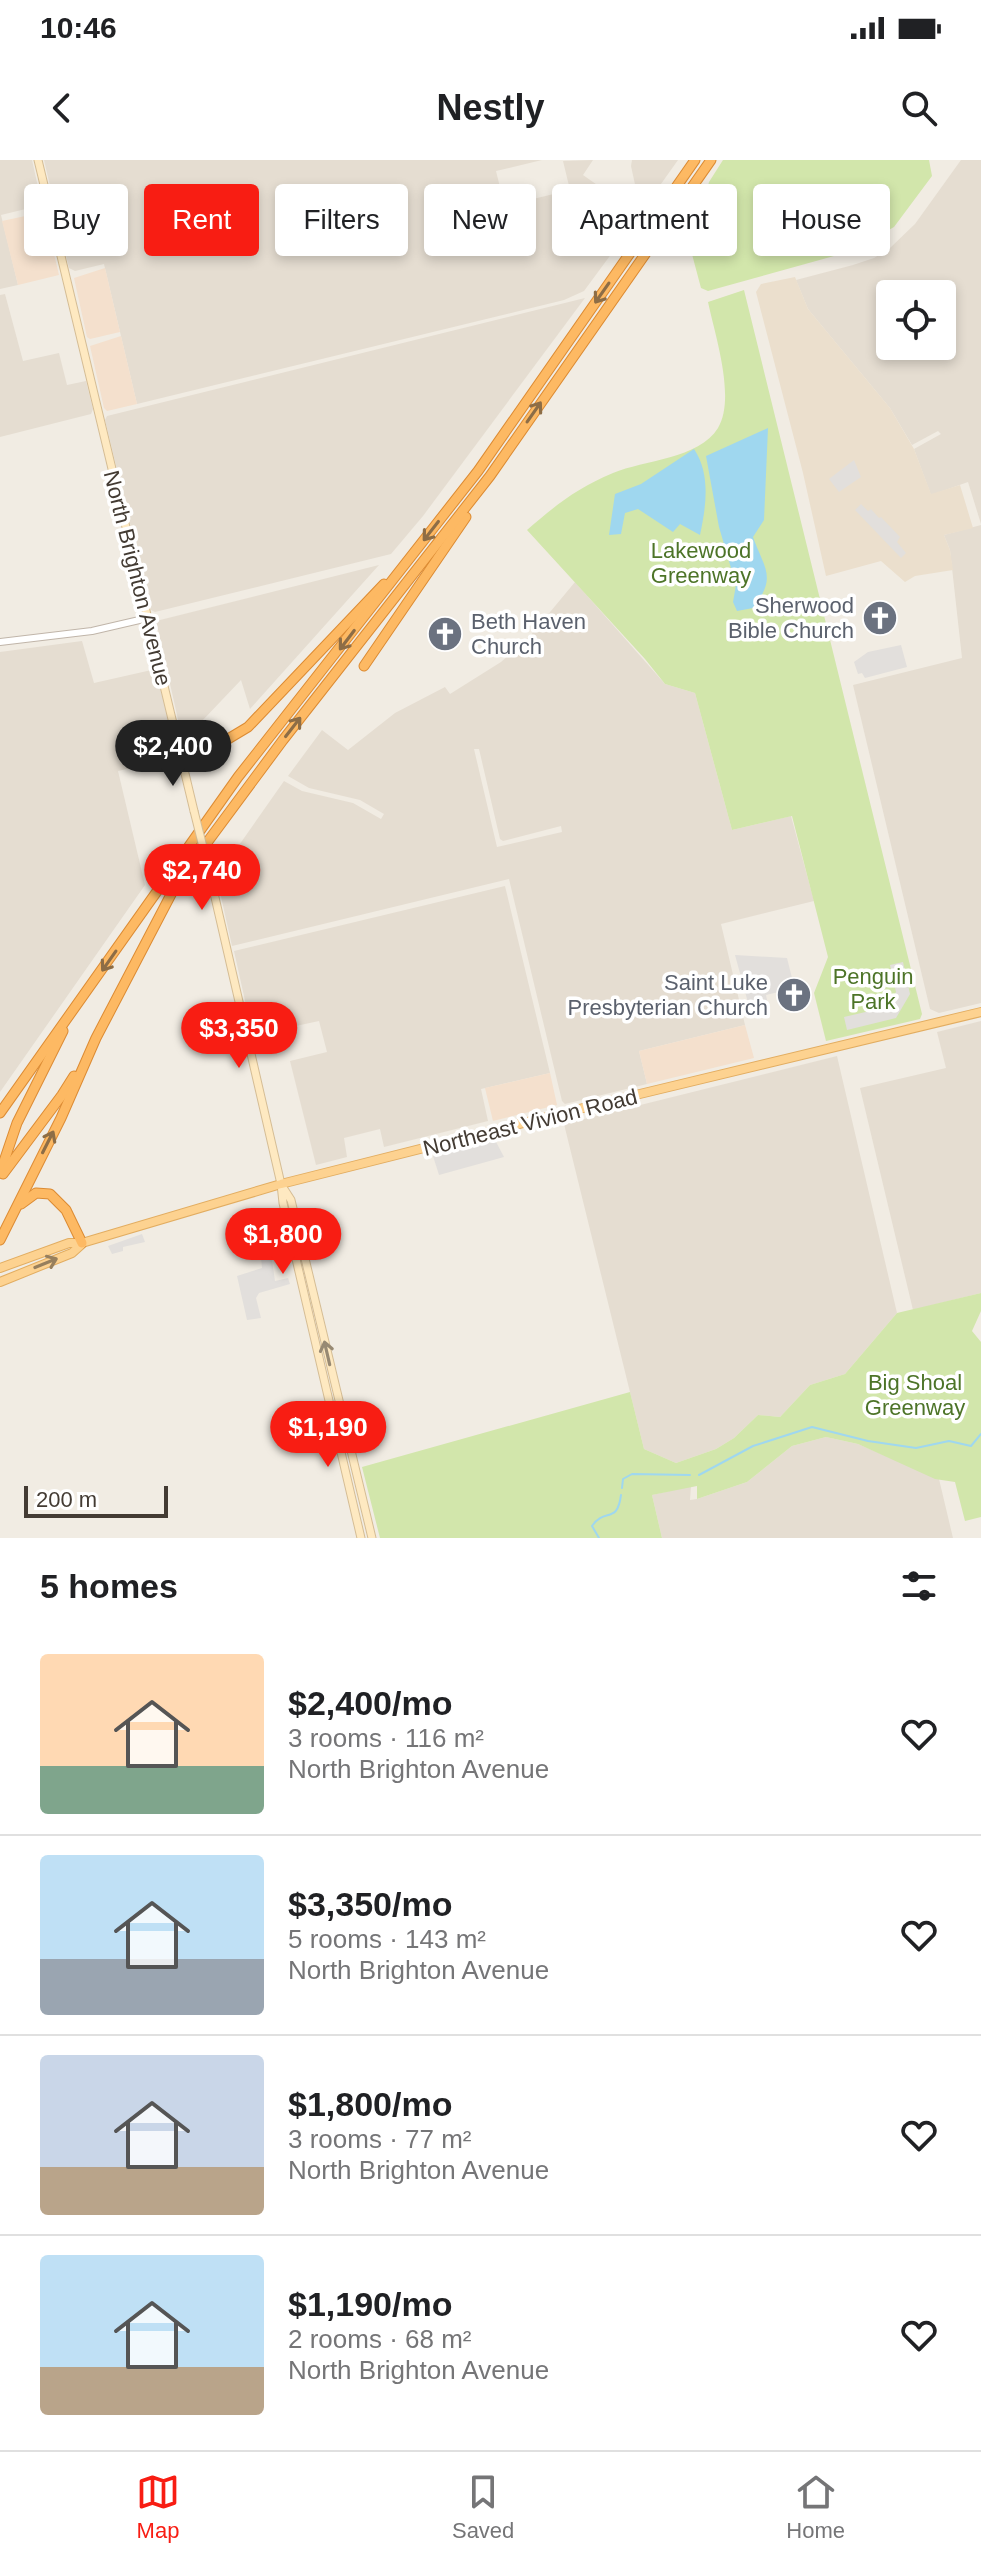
<!DOCTYPE html>
<meta charset="utf-8">
<style>
:root{--surface:#fff;--page:#f2f2f2;--text:#202124;--muted:#757577;--line:#e0e0e0;--accent:#f81d13}
body{margin:0;font-family:Arial,sans-serif;background:var(--page);color:var(--text);height:100vh;display:flex;flex-direction:column;font-size:30px;white-space:nowrap}
*{box-sizing:border-box;margin:0}
p{font-size:26px;color:var(--muted)}
.icon{flex:none;width:44px;height:44px;fill:none;stroke:currentColor;stroke-width:2;stroke-linecap:round;stroke-linejoin:round}
.map{position:relative;height:1378px;overflow:hidden}
.panel{display:flex;flex-direction:column;background:var(--surface);flex:1}
.panel>*{flex:none}
.top-card{position:absolute;left:24px;top:24px;width:934px;height:72px;display:flex;gap:16px}
.fabs{position:absolute;left:876px;top:120px;display:grid;gap:16px}
.fabs a{display:grid;place-items:center;width:80px;height:80px;border-radius:8px;background:var(--surface);box-shadow:0 4px 12px #0003;font-size:40px}
.scale{position:absolute;left:24px;bottom:20px;width:144px;box-sizing:border-box;padding-left:8px;border:4px solid #433b33;border-top:0;font-size:22px;line-height:28px;white-space:nowrap;color:#433b33;-webkit-text-stroke:6px #fff;paint-order:stroke}
.price{position:absolute;translate:-50% -68px;padding:0 18px;border-radius:28px;background:var(--accent);color:#fff;font-size:26px;line-height:52px;filter:drop-shadow(0 2px 4px #0008)}
.price::after{content:'';position:absolute;left:50%;top:48px;width:24px;height:18px;margin-left:-12px;background:inherit;clip-path:polygon(0 0,100% 0,50% 100%)}
.price.selected{background:#222;color:#fff}
ul{padding:0;list-style:none}
li{display:flex;align-items:center;gap:24px;height:200px;padding:0 40px}
li+li{border-top:2px solid var(--line)}
li span{display:grid;place-items:center;flex:none;width:224px;height:160px;border-radius:8px;color:#555}
li>.icon{margin-inline-start:auto}
span .icon{width:96px;height:96px;fill:#fffc;stroke-width:1}
li b{font-size:34px}
h2{display:flex;justify-content:space-between;align-items:center;height:96px;padding:0 40px;font-size:34px}
.chip{padding:0 28px;border-radius:8px;background:var(--surface);box-shadow:0 4px 12px #0003;font-size:28px;line-height:72px}
.chip.selected{background:var(--accent);color:#fff}
.status{display:flex;justify-content:space-between;align-items:center;height:56px;padding:0 40px;background:var(--surface);direction:ltr}
.status svg{height:22px;fill:currentColor}
header{display:flex;justify-content:space-between;align-items:center;height:104px;padding:0 40px;background:var(--surface);font-size:36px;font-weight:700}
.tab-bar{display:flex;justify-content:space-around;align-items:center;height:112px;border-top:2px solid var(--line);background:var(--surface);font-size:22px;color:var(--muted)}
.tab-bar a{display:grid;justify-items:center;gap:4px}
.tab-bar .selected{color:var(--accent)}
.map>svg:first-child{display:block}
.residential{fill:#e5ddd1;fill-rule:evenodd}
.commercial{fill:#f4e0cd}
.education{fill:#ebdfcd}
.green{fill:#d2e6ab}
.parking{fill:#e2dfdc}
.water{fill:#9fd7ef}
.lines{fill:none;stroke-linecap:round;stroke-linejoin:round}
.stream{stroke:#9fd7ef;stroke-width:2}
.tertiary-casing{stroke:#c0b5a9;stroke-width:8}
.secondary-casing{stroke:#d5bd95;stroke-width:9}
.primary-casing{stroke:#e2ad61;stroke-width:10}
.motorway-casing{stroke:#dc8b33;stroke-width:11}
.tertiary{stroke:#fff;stroke-width:6}
.secondary{stroke:#fee9c1;stroke-width:7}
.primary{stroke:#fdd290;stroke-width:8}
.motorway{stroke:#fdb963;stroke-width:9}
.secondary-bridge-casing{stroke:#d5bd95;stroke-width:9;stroke-linecap:butt}
.secondary-bridge{stroke:#fee9c1;stroke-width:7}
.oneway{stroke:#8d6d46}
.oneway2{stroke:#977f5d}
.oneway3{stroke:#978973}
.labels{text-anchor:middle;stroke-width:7;stroke-linejoin:round;paint-order:stroke}
.park-label{font-size:22px;fill:#4d7428;stroke:#fff}
.street-label{font-size:22px;fill:#433b33;stroke:#fff}
.worship-label{font-size:22px;fill:#5b616d;stroke:#fff;text-anchor:end}
</style>
<div class="status"><b>10:46</b><svg viewBox="0 0 49 12"><path d="M0 12V9h3v3zM5 12V6h3v6zM10 12V3h3v9zM15 12V0h3v12zM26 1h20v11H26zM47 4h2v5h-2z"/></svg></div>
<header><svg class="icon" aria-label="back" viewBox="0 0 24 24"><path d="M15 5l-7 7 7 7"/></svg>Nestly<svg class="icon" aria-label="search" viewBox="0 0 24 24"><circle cx="10" cy="10" r="6"/><path d="M15 15l6 6"/></svg></header>
<div class="map">
<svg width="981" height="1378" viewBox="0 0 981 1378">
<rect width="100%" height="100%" fill="#f1ece3"/>
<!-- residential -->
<g class="residential">
<path d="M0,0H32L42,45L1,55L18,125L0,129Z"/>
<path d="M44,0H542L496,11L513,80L533,75L525,41L570,30L563,1L593,0L583,15L640,55L584,131L564,140L137,244L104,104L75,111L69,108Z"/>
<path d="M632,0H678L641,52L631,6Z"/>
<path d="M961,0H981V364L968,322L931,335L914,289L941,274L938,271L912,285L890,248L808,149L796,120L853,105L874,98L890,88L915,64ZM890,134H942V186H890Z"/>
<path d="M5,134L23,201L59,193L67,225L86,221L93,249L91,254L0,277V135Z"/>
<path d="M585,138L423,356L391,394L155,452L151,450L105,260L107,256Z"/>
<path d="M981,365V843L939,853L930,849L853,525L962,498L950,390L944,375Z"/>
<path d="M379,405L250,549L241,520L202,561L181,573L156,461Z"/>
<path d="M575,422L665,524L695,533L732,670L791,656L814,741L721,764L745,865L639,891L647,924L565,944L562,941L509,719L232,786L218,723L223,708L284,621L302,631L353,643L381,659L384,654L360,640L309,628L288,616L322,570L348,590L395,553L445,527L450,534L501,502L531,475ZM474,589H479L500,679L503,681L561,666L562,672L497,687Z"/>
<path d="M82,481L94,523L156,509L176,594L173,598L118,611L145,725L0,932V492Z"/>
<path d="M505,726L550,913L481,929L488,961L384,987L380,969L344,978L347,997L316,1005L290,901L327,892L319,861L282,869L277,846L248,854L234,791Z"/>
<path d="M981,861V1133L913,1150L860,928L946,908L937,872Z"/>
<path d="M837,896L897,1153L845,1214L810,1225L780,1257L758,1255L734,1278L716,1289L676,1303L644,1289L564,964Z"/>
<path d="M826,1277L858,1284L939,1319L953,1378H662L652,1335L691,1326L690,1340L697,1339L747,1322L792,1286Z"/>
</g>
<!-- commercial -->
<g class="commercial">
<path d="M44,52L59,115L18,125L2,61Z"/>
<path d="M105,108L120,172L90,179L87,177L74,118Z"/>
<path d="M121,176L137,244L107,251L104,248L90,186Z"/>
<path d="M745,865L754,898L647,924L639,891Z"/>
<path d="M550,913L557,945L493,961L485,928Z"/>
</g>
<!-- education -->
<path class="education" d="M795,117L808,149L890,248L914,289L931,334L960,325L973,368L944,375L950,390L953,410L915,416L905,422L881,401L826,416L803,313L756,132L761,124Z"/>
<!-- green -->
<g class="green">
<path d="M723,0H929L932,16L894,67L852,91L708,131L701,128L689,83L702,49L709,22Z"/>
<path d="M744,130L922,854L920,859L826,881L814,833L828,797L792,656L732,670L695,533L665,524L645,499L527,370C556,345 577,328 613,313C644,300 699,299 718,268C736,238 715,175 708,142Z"/>
<path d="M981,1133V1151L972,1171L981,1182V1357L965,1361L955,1322L935,1319L858,1284L826,1277L792,1286L747,1322L697,1339V1326L652,1335L662,1378H380L362,1307L630,1232L644,1289L676,1303L716,1289L734,1278L758,1255L780,1257L810,1225L845,1214L897,1153Z"/>
</g>
<!-- parking -->
<g class="parking">
<path d="M854,300L861,317L839,332L829,319Z"/>
<path d="M861,344L868,351L871,349L879,358L881,357L900,377L897,382L906,393L901,398L855,350Z"/>
<path d="M901,485L907,507L865,518L862,513L858,514L854,502L868,492Z"/>
<path d="M735,795L787,798L793,822L787,830L766,835L768,845L750,850Z"/>
<path d="M903,802L910,834L896,858L847,870L844,857L887,847L896,832L890,805Z"/>
<path d="M495,980L504,997L439,1015L433,996Z"/>
<path d="M142,1074L145,1082L123,1087V1091L112,1094L108,1086Z"/>
<path d="M270,1086L275,1121L288,1118L290,1124L259,1133L256,1138L261,1158L247,1160L237,1116L262,1108L260,1087Z"/>
</g>
<!-- water -->
<g class="water">
<path d="M768,268L764,360L753,377C765,410 777,417 753,448L737,451L733,442L736,425L719,367L706,296Z"/>
<path d="M694,289C711,314 706,347 700,375L680,364L673,372L638,349L625,353L621,374L609,375L615,334L641,324Z"/>
</g>
<g class="lines">
<!-- stream -->
<g class="stream">
<path d="M699,1315L753,1286L812,1267L868,1281L916,1288L949,1281L971,1286L981,1274"/>
<path d="M622,1328L623,1319L632,1314L690,1315"/>
<path d="M599,1378L592,1366C605,1347 617,1365 621,1335"/>
</g>
<!-- tertiary casing -->
<g class="tertiary-casing">
<path id="tertiary" d="M0,482L92,471L148,458"/>
</g>
<!-- secondary casing -->
<g class="secondary-casing">
<g id="secondary">
<path d="M38,0L194,651"/>
<path d="M208,707L281,1024L283,1043L361,1378"/>
<path d="M282,1026L291,1040L372,1378"/>
</g>
</g>
<!-- primary casing -->
<g class="primary-casing">
<g id="primary">
<path d="M0,1108L69,1083H82L281,1024L619,939L981,852"/>
<path d="M0,1122L72,1093L82,1084"/>
</g>
</g>
<!-- motorway casing -->
<g class="motorway-casing">
<g id="motorway">
<path d="M364,506L466,357"/>
<path d="M182,597L213,588L248,567L384,424"/>
<path d="M0,953L238,617L478,311L695,0"/>
<path d="M0,1013L17,963L63,871"/>
<path d="M3,1014L62,935L74,916"/>
<path d="M21,1044L36,1033L50,1034L66,1050L82,1083"/>
<path d="M0,1080L61,958L96,878L177,723L283,580L490,316L711,0"/>
</g>
</g>
<!-- tertiary -->
<use href="#tertiary" class="tertiary"/>
<!-- secondary -->
<use href="#secondary" class="secondary"/>
<!-- primary -->
<use href="#primary" class="primary"/>
<!-- motorway -->
<use href="#motorway" class="motorway"/>
<!-- secondary-bridge casing -->
<g class="secondary-bridge-casing">
<path id="secondary-bridge" d="M194,651L208,707"/>
</g>
<!-- secondary-bridge -->
<use href="#secondary-bridge" class="secondary-bridge"/>
</g>
<!-- one-way arrows -->
<defs><path id="oneway-shaft" d="M-6 0H5M1.5-3L5.5 0L1.5 3" fill="none" stroke-width="1.6" stroke-linecap="round" stroke-linejoin="round" transform="scale(2)"/></defs>
<g class="oneway">
<use href="#oneway-shaft" transform="translate(602 133) rotate(125)"/>
<use href="#oneway-shaft" transform="translate(534 252) rotate(-55)"/>
<use href="#oneway-shaft" transform="translate(431 371) rotate(128)"/>
<use href="#oneway-shaft" transform="translate(347 480) rotate(127)"/>
<use href="#oneway-shaft" transform="translate(293 567) rotate(-52)"/>
<use href="#oneway-shaft" transform="translate(109 801) rotate(125)"/>
<use href="#oneway-shaft" transform="translate(48 982) rotate(-63)"/>
</g>
<use class="oneway2" href="#oneway-shaft" transform="translate(46 1103) rotate(-22)"/>
<use class="oneway3" href="#oneway-shaft" transform="translate(327 1193) rotate(-103)"/>
<!-- icons -->
<defs>
<g id="church-disc" transform="scale(1.8)"><circle r="9.5" fill="#6b7280" stroke="#fff"/><path d="M-1.2-6h2.4v3.5h3.3v2.4h-3.3V6h-2.4V-.1h-3.3v-2.4h3.3Z" fill="#fff"/></g>
</defs>
<g fill-rule="evenodd">
<use href="#church-disc" x="880" y="458"/>
<use href="#church-disc" x="445" y="474"/>
<use href="#church-disc" x="794" y="835"/>
</g>
<g class="labels">
<!-- park labels -->
<g class="park-label">
<text x="701" y="398">Lakewood<tspan x="701" dy="25">Greenway</tspan></text>
<text x="873" y="824">Penguin<tspan x="873" dy="25">Park</tspan></text>
<text x="915" y="1230">Big Shoal<tspan x="915" dy="25">Greenway</tspan></text>
</g>
<!-- street labels -->
<g class="street-label">
<text transform="translate(138 418) rotate(76)" y="8">North Brighton Avenue</text>
<text transform="translate(530 962) rotate(-14)" y="8">Northeast Vivion Road</text>
</g>
<!-- worship labels -->
<g class="worship-label">
<text x="854" y="453">Sherwood<tspan x="854" dy="25">Bible Church</tspan></text>
<text x="471" y="469" text-anchor="start">Beth Haven<tspan x="471" dy="25">Church</tspan></text>
<text x="768" y="830">Saint Luke<tspan x="768" dy="25">Presbyterian Church</tspan></text>
</g>
</g>
</svg>
<div class="fabs">
<a><svg class="icon" aria-label="locate" viewBox="0 0 24 24"><circle cx="12" cy="12" r="6"/><path d="M12 2v4M12 18v4M2 12h4M18 12h4"/></svg></a>
</div>
<div class="scale">200 m</div>
<b class="price selected" style="left:173px;top:628px">$2,400</b>
<b class="price" style="left:202px;top:752px">$2,740</b>
<b class="price" style="left:239px;top:910px">$3,350</b>
<b class="price" style="left:283px;top:1116px">$1,800</b>
<b class="price" style="left:328px;top:1309px">$1,190</b>
<div class="top-card">
<a class="chip">Buy</a>
<a class="chip selected">Rent</a>
<a class="chip">Filters</a>
<a class="chip">New</a>
<a class="chip">Apartment</a>
<a class="chip">House</a>
</div>
</div>
<section class="panel">
<h2>5 homes<svg class="icon" aria-label="filters" viewBox="0 0 24 24"><path d="M4 7h16M4 17h16"/><circle cx="9" cy="7" r="2"/><circle cx="15" cy="17" r="2"/></svg></h2>
<ul>
<li><span style="background:linear-gradient(#ffd9b3 70%,#7fa58c 0)"><svg class="icon" aria-label="home" viewBox="0 0 24 24"><path d="M3 11l9-7 9 7M6 9v11h12V9"/></svg></span><div><b>$2,400/mo</b><p>3 rooms · 116 m²</p><p>North Brighton Avenue</p></div><svg class="icon" aria-label="heart" viewBox="0 0 24 24"><path d="M12 20l-8-8c-3-5 5-10 8-4 3-6 11-1 8 4z"/></svg></li>
<li><span style="background:linear-gradient(#bfe0f5 65%,#9aa5b1 0)"><svg class="icon" aria-label="home" viewBox="0 0 24 24"><path d="M3 11l9-7 9 7M6 9v11h12V9"/></svg></span><div><b>$3,350/mo</b><p>5 rooms · 143 m²</p><p>North Brighton Avenue</p></div><svg class="icon" aria-label="heart" viewBox="0 0 24 24"><path d="M12 20l-8-8c-3-5 5-10 8-4 3-6 11-1 8 4z"/></svg></li>
<li><span style="background:linear-gradient(#c9d6e8 70%,#b9a48a 0)"><svg class="icon" aria-label="home" viewBox="0 0 24 24"><path d="M3 11l9-7 9 7M6 9v11h12V9"/></svg></span><div><b>$1,800/mo</b><p>3 rooms · 77 m²</p><p>North Brighton Avenue</p></div><svg class="icon" aria-label="heart" viewBox="0 0 24 24"><path d="M12 20l-8-8c-3-5 5-10 8-4 3-6 11-1 8 4z"/></svg></li>
<li><span style="background:linear-gradient(#bfe0f5 70%,#b9a48a 0)"><svg class="icon" aria-label="home" viewBox="0 0 24 24"><path d="M3 11l9-7 9 7M6 9v11h12V9"/></svg></span><div><b>$1,190/mo</b><p>2 rooms · 68 m²</p><p>North Brighton Avenue</p></div><svg class="icon" aria-label="heart" viewBox="0 0 24 24"><path d="M12 20l-8-8c-3-5 5-10 8-4 3-6 11-1 8 4z"/></svg></li>
</ul>
</section>
<nav class="tab-bar">
<a class="selected"><svg class="icon" aria-label="map" viewBox="0 0 24 24"><path d="M3 6l6-2 6 2 6-2v14l-6 2-6-2-6 2zM9 4v14M15 6v14"/></svg>Map</a>
<a><svg class="icon" aria-label="saved" viewBox="0 0 24 24"><path d="M7 4h10v16l-5-4-5 4z"/></svg>Saved</a>
<a><svg class="icon" aria-label="home" viewBox="0 0 24 24"><path d="M3 11l9-7 9 7M6 9v11h12V9"/></svg>Home</a>
</nav>
